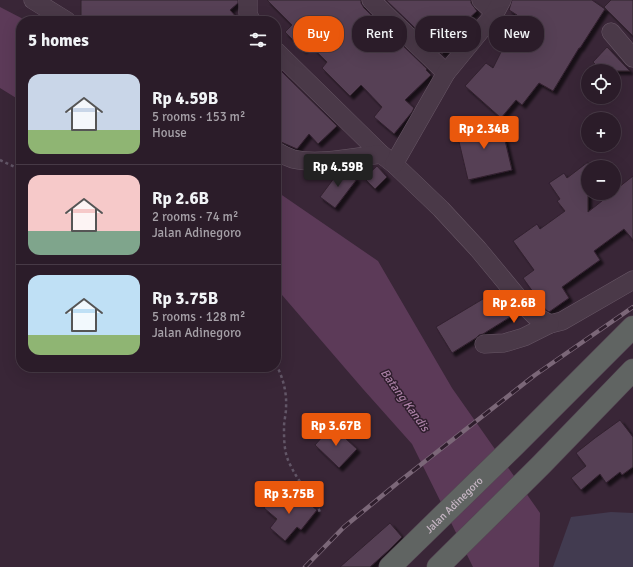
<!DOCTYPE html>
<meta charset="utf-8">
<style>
:root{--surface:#2b1c29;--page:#332531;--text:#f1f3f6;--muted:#a6a1a8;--line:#473a46;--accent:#ea580c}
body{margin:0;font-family:Signika,sans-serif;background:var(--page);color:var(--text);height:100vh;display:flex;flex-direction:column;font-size:15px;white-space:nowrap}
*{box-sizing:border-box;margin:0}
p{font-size:13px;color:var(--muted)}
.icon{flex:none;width:22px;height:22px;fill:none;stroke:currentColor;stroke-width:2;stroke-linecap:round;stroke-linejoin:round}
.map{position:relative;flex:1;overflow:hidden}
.details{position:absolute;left:16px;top:16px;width:265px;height:356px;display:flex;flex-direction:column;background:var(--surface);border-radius:16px;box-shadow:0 4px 16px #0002,0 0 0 1px var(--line)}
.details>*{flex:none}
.hud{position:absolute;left:293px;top:16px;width:280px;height:36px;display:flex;gap:8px}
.controls{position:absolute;left:581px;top:64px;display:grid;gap:8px}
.controls a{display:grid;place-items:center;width:40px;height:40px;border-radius:50%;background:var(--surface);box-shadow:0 4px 16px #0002,0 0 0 1px var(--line);font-size:20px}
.price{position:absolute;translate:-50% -34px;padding:0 9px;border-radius:4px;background:var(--accent);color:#fff;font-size:13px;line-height:26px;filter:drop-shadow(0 1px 2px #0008)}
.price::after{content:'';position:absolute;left:50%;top:24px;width:12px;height:9px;margin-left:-6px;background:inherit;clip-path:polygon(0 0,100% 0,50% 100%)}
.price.active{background:#222;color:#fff}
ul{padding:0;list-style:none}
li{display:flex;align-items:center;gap:12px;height:100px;padding:0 12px}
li+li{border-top:1px solid var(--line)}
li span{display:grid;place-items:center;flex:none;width:112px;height:80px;border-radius:12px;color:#555}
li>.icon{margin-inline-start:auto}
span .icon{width:48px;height:48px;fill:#fffc;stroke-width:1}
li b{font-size:17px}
h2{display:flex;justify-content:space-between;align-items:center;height:48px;padding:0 12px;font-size:17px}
.pill{padding:0 14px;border-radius:16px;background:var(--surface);box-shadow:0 4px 16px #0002,0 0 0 1px var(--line);font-size:14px;line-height:36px}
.pill.active{background:var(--accent);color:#fff}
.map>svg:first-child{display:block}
.green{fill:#423b50}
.water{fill:#5c3a58}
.building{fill:#574054;stroke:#31202f;filter:url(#shadow)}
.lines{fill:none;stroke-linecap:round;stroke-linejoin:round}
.minor-casing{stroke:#685766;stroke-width:19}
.trunk-casing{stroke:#554453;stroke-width:23}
.path{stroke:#625667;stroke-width:2.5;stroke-dasharray:3 3;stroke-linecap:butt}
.minor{stroke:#4a3948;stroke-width:18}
.trunk{stroke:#606462;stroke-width:22}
.rail-casing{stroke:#7b6778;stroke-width:4.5}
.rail{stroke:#2f1e2d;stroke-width:3;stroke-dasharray:9;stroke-linecap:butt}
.labels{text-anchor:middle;stroke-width:3;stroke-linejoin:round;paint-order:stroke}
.street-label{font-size:11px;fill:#c5b5c3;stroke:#2f1e2d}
.water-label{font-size:12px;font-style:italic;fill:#aa80a5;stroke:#2f1e2d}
</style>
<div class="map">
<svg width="633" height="567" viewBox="0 0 633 567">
<defs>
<filter id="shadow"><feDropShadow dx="3.5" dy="3.5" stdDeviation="1" flood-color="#0009"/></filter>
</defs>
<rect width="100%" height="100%" fill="#392637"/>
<!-- green -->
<path class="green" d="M611,512L633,513V567H553L571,517Z"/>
<!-- water -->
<g class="water">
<path d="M0,7L27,21H21V101L0,88Z"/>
<path d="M276,191L378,261L452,388L540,513L539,567H473L412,444L363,389L276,288Z"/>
</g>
<!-- building -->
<g class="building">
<path d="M81,0H238V3L230,10L240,21H215V19L177,20V21H81Z"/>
<path d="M267,0H361V3L364,8L427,69L426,70L431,75L405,100L414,108L412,112L394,134L374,117L382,107L361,85L350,96L322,68L327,62L309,44L303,50L285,32L292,25Z"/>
<path d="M386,0H471V3L477,11L454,32L459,37L442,54Z"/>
<path d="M512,0H592L605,9L580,48H579L553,91L539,83L522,105L516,100L501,118L465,86L486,63L493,68L512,30L509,28L517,15L509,10Z"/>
<path d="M611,0H633V36L604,7Z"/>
<path d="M607,47L630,71H602L593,62Z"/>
<path d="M276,66L337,126L318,144L309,134L297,149L281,142L276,141Z"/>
<path d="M500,119L512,170L468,180L456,129Z"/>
<path d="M588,162V212L612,193H614V191L633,176V240L624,229L594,251L600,260L562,287L569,298L549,312L546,310L523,278L534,270L513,241L537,224L540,229L565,211L557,201L560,199L549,183L564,173L567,178Z"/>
<path d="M377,166L387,177L375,189L364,178Z"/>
<path d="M340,170H344L357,179L335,208L320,197Z"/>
<path d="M498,290L508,302L515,314L483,334L479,335L476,338L452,353L436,327Z"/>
<path d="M620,420L633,437V467L622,475L620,472L606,483L600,474L581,490L571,478L586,466L576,453L595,438Z"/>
<path d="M332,426L357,449L339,468L315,445Z"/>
<path d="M276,493L289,505L298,495L317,510L301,530L297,527L285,541L270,528L277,519L264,508Z"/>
<path d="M390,523L402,537L389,550L370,567H340Z"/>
</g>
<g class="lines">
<!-- minor casing -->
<g class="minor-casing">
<g id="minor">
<path d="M33,0L67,21"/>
<path d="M248,0V13L251,21"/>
<path d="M371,0L446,73"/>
<path d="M481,0L495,13"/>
<path d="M611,32L633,58"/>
<path d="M276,51L381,154L394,164L441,209L478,249L526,307L535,316L550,324L562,321L633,280"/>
<path d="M276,151C281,154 287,157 293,159C318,165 355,157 381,154"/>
<path d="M394,164L446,73L495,13L502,0"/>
<path d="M484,344L504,343L524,337L550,324"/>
</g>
</g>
<!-- trunk casing -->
<g class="trunk-casing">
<g id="trunk">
<path id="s1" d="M390,567L517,443L633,327"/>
<path d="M438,567L541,465L633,370"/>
</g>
</g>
<!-- path -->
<g class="path">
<path d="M0,160L21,170"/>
<path d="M276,364C283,378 287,392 286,408C286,414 284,421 284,427C284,438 284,450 288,460C293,472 300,482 307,492C312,499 318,504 320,513"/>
</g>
<!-- minor -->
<use href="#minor" class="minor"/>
<!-- trunk -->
<use href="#trunk" class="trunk"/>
<!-- rail casing -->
<g class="rail-casing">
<path id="rail" d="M305,567L344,527L400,481L535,375L633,307"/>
</g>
<!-- rail -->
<use href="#rail" class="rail"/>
</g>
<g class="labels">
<!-- street labels -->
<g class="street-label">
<text dy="4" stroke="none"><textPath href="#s1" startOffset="89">Jalan Adinegoro</textPath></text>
</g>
<!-- water labels -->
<g class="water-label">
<text transform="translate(405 400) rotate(54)" y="4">Batang Kandis</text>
</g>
</g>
</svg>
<div class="controls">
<a><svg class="icon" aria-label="locate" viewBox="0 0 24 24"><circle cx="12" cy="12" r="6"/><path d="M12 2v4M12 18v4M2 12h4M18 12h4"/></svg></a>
<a>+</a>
<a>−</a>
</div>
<b class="price" style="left:484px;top:150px">Rp 2.34B</b>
<b class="price active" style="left:338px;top:188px">Rp 4.59B</b>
<b class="price" style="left:514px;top:324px">Rp 2.6B</b>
<b class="price" style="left:336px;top:447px">Rp 3.67B</b>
<b class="price" style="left:289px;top:515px">Rp 3.75B</b>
<div class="hud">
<a class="pill active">Buy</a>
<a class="pill">Rent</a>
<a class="pill">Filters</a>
<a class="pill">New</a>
</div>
<section class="details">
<h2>5 homes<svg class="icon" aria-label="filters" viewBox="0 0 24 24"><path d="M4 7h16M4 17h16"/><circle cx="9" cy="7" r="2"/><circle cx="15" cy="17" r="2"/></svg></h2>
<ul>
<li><span style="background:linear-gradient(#c9d6e8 70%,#8fb573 0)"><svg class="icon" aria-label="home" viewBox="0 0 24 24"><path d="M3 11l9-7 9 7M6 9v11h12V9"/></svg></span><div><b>Rp 4.59B</b><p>5 rooms · 153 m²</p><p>House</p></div></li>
<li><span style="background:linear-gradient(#f6c9c9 70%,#7fa58c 0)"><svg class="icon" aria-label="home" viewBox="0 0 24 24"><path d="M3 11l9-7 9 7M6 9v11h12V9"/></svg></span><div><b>Rp 2.6B</b><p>2 rooms · 74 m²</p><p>Jalan Adinegoro</p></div></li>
<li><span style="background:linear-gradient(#bfe0f5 75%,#8fb573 0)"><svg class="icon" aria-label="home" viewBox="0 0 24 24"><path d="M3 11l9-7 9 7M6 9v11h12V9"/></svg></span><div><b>Rp 3.75B</b><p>5 rooms · 128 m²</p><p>Jalan Adinegoro</p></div></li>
</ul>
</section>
</div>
